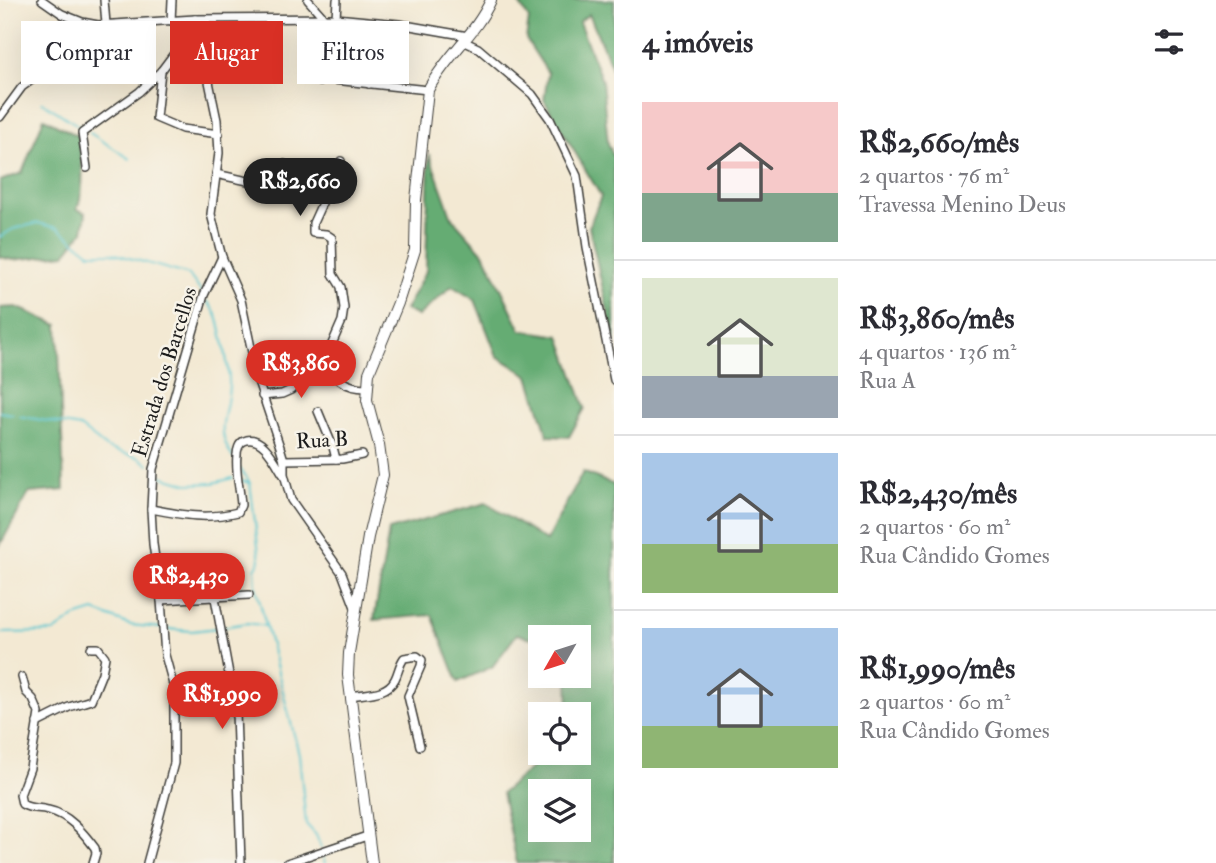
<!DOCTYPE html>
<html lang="pt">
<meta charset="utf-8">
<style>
:root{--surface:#fff;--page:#f7f7f7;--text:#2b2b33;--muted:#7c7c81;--line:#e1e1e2;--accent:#d93025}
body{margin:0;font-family:"IM FELL Double Pica",serif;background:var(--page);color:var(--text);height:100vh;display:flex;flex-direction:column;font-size:26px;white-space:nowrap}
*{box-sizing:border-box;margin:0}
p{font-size:23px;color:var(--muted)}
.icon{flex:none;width:38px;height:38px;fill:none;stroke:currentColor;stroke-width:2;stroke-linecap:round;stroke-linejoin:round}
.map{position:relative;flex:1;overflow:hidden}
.panel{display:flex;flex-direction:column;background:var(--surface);width:602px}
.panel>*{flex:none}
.top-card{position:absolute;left:21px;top:21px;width:486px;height:63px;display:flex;gap:14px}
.needle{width:46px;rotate:231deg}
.fabs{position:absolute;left:528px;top:625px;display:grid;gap:14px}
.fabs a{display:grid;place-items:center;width:63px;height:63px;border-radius:0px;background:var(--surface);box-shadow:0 7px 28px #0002;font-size:35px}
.price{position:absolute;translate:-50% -60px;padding:0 16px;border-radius:24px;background:var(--accent);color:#fff;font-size:23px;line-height:46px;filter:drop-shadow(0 2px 4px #0008)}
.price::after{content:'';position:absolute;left:50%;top:42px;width:21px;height:16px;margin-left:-10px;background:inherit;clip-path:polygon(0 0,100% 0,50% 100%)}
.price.current{background:#222;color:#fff}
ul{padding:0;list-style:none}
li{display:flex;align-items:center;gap:21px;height:175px;padding:0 28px}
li+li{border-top:2px solid var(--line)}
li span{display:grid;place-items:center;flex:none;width:196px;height:140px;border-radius:0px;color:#555}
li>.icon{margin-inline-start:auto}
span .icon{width:84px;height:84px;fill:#fffc;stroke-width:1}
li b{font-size:30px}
h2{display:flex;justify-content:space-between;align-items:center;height:84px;padding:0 28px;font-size:30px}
.pill{padding:0 24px;border-radius:0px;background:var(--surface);box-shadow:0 7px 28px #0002;font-size:24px;line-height:63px}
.pill.current{background:var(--accent);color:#fff}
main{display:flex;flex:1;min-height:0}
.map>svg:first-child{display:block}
.forest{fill:#65ac73;stroke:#406448;stroke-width:2;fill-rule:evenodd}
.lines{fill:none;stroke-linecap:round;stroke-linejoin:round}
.stream{stroke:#59c6d0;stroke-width:2}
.minor-casing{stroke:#3c3b37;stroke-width:10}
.major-casing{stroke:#3c3b37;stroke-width:12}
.minor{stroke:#fff;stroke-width:7}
.major{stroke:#fff;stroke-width:10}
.labels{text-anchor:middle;stroke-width:5;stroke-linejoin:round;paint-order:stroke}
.street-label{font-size:21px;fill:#1c1c1c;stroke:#f7f3e8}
</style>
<main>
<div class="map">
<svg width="614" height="863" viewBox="0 0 614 863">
<rect width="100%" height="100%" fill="#f7f3e8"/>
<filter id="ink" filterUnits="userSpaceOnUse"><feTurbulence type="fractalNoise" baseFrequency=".0143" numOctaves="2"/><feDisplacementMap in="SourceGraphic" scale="14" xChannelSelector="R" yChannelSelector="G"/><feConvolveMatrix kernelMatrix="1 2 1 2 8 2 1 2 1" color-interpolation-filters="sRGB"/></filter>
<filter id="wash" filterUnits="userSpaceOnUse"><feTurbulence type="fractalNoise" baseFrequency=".00686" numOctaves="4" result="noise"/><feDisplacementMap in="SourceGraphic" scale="28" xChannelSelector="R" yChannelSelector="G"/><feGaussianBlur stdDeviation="1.57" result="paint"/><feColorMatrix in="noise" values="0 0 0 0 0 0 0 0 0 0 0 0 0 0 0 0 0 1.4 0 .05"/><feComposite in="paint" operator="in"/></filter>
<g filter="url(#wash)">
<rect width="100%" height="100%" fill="#f3e9d3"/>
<!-- forest -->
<g class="forest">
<path d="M517,0H614V73L589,14L579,22L602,81L608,143L614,158V339L589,227L601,196L544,100L548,73L526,39L529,19Z"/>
<path d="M44,118L78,136C82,158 86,187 77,209L86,213L83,231L65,254L13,260L0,257V181L22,173Z"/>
<path d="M429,154L452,218L485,255L521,330L560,336L585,408L569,437L548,436L529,376L497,356L475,300L452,286L418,316L405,310L426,271Z"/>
<path d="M16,307L58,325L64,490L29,493L0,545V308Z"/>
<path d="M583,472L614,485V863H517L502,793L548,753L579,752V714H569L568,676H579V637H541V641L517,634L492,667L458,682L432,615L374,620L389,530L486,503L546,541ZM541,791H579V830H541Z"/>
</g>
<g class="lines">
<!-- stream -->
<g class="stream">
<path d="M42,102L82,128"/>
<path d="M90,133L130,159"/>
<path d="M0,237L13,229L38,223L58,228L90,253H112L189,275L202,293"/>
<path d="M207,301C210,305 214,310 216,314C221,325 230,373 229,385C228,417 213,427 233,458"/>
<path d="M0,412L13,414"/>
<path d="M19,416L80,427L107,448L140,458L149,465"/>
<path d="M240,469L249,481"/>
<path d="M157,473L161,476L188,484L213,483L233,478"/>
<path d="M242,481L250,483L260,561L255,569L256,587L299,754L306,824L316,835L321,848"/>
<path d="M223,627L247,623L266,626"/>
<path d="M167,629L192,631L217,628"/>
<path d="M0,633L54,632L75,617L94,611L130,625L162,628"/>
<path d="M322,854L325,863"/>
</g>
</g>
</g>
<g filter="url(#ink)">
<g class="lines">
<!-- minor casing -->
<g class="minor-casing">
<g id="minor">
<path d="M42,0L62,14L82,22L98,25L195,19L336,18L399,24L468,36"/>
<path d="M104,0L106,24"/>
<path d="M308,0L324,18"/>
<path d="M336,18L337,0"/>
<path d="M195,19L194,27L202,48L217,120L219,153L211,214L222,257L241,300L258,381L280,447L284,460V474L291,500L342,573L356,610"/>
<path d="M171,21L172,0"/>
<path d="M463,41L478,48L532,94L550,119L577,176L587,247L614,380"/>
<path d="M161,71L156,118L182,129L219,134"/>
<path d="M320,82L325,79L428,90"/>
<path d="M369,84L399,24"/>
<path d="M0,117L22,87L88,40L98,25"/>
<path d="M341,161L313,223V233L326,234L332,238L333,274L341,287L344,308L342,321L325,360C331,378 347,388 366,388"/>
<path d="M87,168L82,133L139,92L161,71L194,27"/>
<path d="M216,174L270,186L284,164L307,179L314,175L330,181"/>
<path d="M262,396L282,394L291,390L295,386L331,371"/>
<path d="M318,411L333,447L336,459"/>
<path d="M284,460L342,459L362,455"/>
<path d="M151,509C182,515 207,520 238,512L241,505C240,489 235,471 237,455C237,450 239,443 244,441C262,433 276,463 283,474"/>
<path d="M215,598L236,712L241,863"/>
<path d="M161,600L249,595"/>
<path d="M22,677L26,692L33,699L39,713L30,768L20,795L22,804C31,810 38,807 48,810C68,814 83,832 95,848L96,853L93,863"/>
<path d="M350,696C366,693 387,695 395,679C399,671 399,665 404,658L417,656L422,660L421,666L408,696L420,746"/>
<path d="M37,723L69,707L91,700L102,673L105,657L98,648H91"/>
<path d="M147,863L174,763V688L165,655L161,600L153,544L151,509L153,469L204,295L222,257"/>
<path d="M287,863L367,836"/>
</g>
</g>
<!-- major casing -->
<g class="major-casing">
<path id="major" d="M372,863L348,675L349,653L368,537L383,475L379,445L367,400L369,373L398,303L415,250L416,200L428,90C445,57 476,34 491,0"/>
</g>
<!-- minor -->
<use href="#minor" class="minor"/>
<!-- major -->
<use href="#major" class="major"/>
</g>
</g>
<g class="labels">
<!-- street labels -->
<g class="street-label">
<text transform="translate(164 372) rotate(-73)" y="7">Estrada dos Barcellos</text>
<text transform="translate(322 440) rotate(-3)" y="7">Rua B</text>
</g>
</g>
</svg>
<div class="fabs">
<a><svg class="needle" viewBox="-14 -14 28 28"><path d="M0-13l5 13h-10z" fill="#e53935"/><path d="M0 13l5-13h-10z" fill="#7c7c81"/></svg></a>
<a><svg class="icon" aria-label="locate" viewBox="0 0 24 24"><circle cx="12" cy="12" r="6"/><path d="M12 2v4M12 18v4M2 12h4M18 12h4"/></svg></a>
<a><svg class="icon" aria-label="layers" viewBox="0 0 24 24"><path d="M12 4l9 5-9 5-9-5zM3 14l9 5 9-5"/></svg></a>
</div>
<b class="price current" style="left:300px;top:218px">R$2,660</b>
<b class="price" style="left:301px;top:400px">R$3,860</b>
<b class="price" style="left:189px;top:613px">R$2,430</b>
<b class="price" style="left:222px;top:731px">R$1,990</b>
<div class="top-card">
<a class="pill">Comprar</a>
<a class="pill current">Alugar</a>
<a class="pill">Filtros</a>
</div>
</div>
<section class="panel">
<h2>4 imóveis<svg class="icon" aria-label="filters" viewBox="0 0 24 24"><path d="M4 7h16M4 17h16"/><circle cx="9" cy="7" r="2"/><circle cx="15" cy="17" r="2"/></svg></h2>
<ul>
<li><span style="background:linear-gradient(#f6c9c9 65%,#7fa58c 0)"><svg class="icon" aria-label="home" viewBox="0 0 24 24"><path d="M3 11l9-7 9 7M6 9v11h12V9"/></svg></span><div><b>R$2,660/mês</b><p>2 quartos · 76 m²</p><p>Travessa Menino Deus</p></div></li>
<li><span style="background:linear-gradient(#dfe7d0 70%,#9aa5b1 0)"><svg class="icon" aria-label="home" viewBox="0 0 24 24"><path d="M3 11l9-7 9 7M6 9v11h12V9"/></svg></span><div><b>R$3,860/mês</b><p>4 quartos · 136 m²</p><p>Rua A</p></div></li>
<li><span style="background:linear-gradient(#a9c7e8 65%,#8fb573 0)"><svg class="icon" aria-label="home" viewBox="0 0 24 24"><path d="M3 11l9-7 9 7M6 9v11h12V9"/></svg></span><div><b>R$2,430/mês</b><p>2 quartos · 60 m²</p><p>Rua Cândido Gomes</p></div></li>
<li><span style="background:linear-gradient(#a9c7e8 70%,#8fb573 0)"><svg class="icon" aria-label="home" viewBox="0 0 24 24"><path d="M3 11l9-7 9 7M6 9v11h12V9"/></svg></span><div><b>R$1,990/mês</b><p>2 quartos · 60 m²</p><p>Rua Cândido Gomes</p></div></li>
</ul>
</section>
</main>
